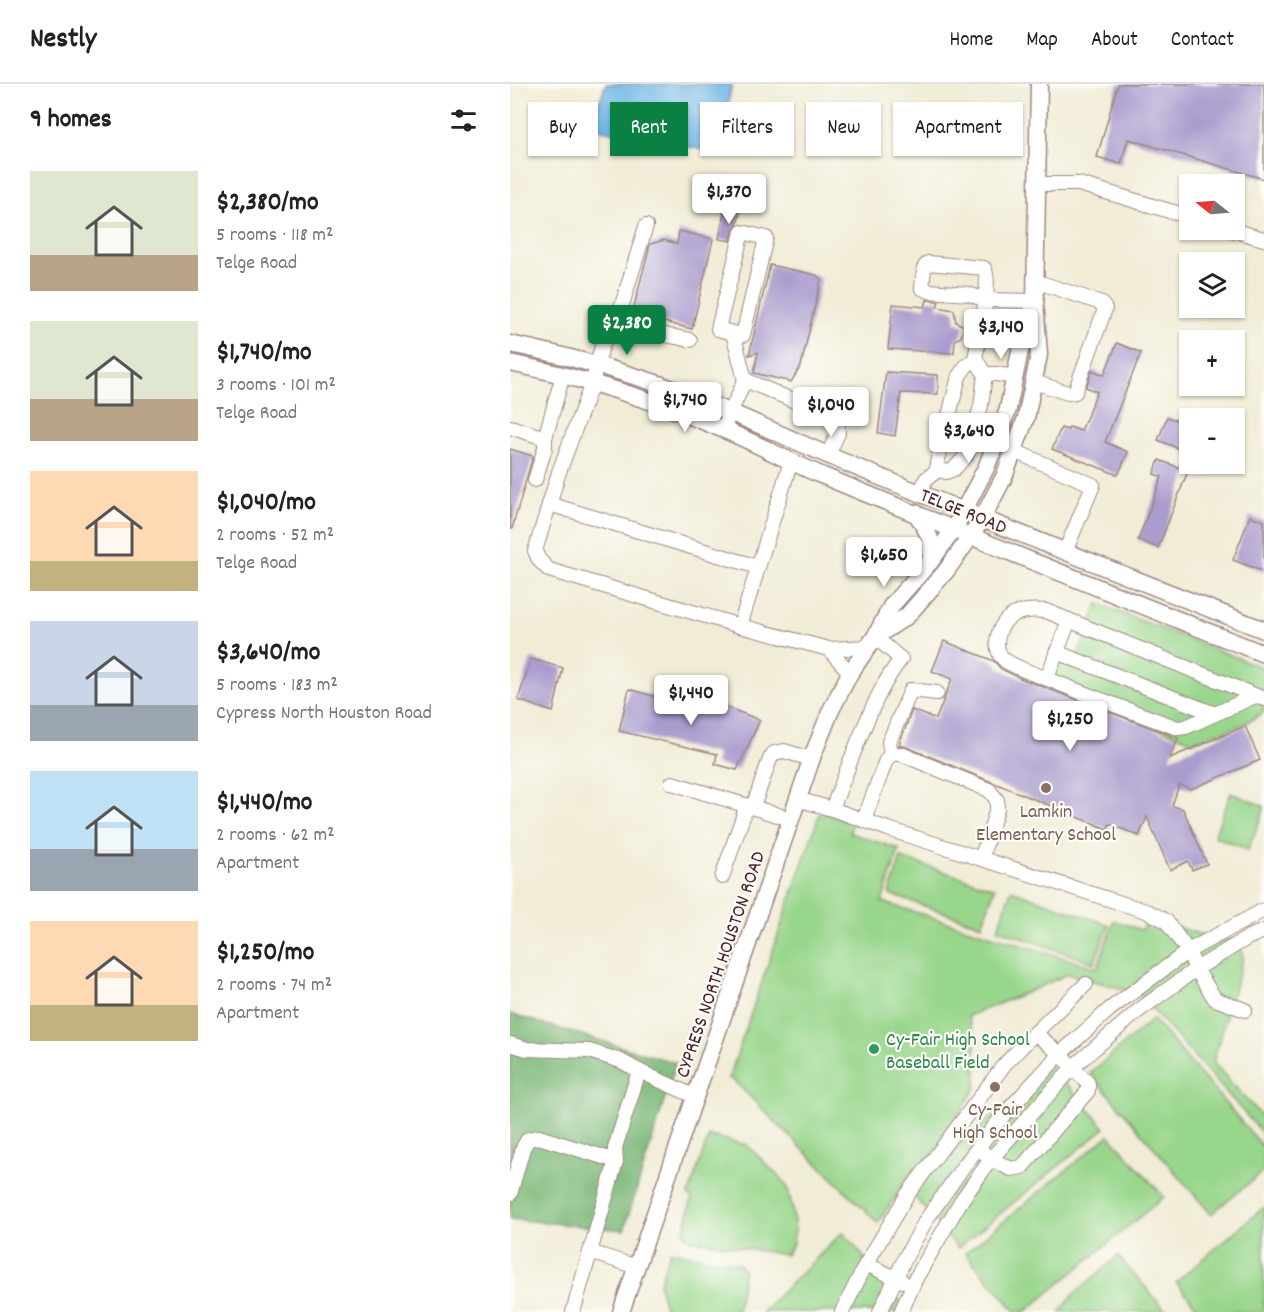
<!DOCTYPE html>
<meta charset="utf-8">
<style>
:root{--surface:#fff;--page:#f2f2f2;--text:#222;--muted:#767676;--line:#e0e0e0;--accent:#0b8043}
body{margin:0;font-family:Dekko,sans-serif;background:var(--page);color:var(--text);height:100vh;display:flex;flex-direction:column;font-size:22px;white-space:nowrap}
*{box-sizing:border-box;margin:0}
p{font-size:20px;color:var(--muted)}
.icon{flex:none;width:33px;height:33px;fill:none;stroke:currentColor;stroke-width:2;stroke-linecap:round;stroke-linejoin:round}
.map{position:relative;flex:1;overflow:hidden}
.drawer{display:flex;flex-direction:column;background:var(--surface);width:510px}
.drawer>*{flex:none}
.banner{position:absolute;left:18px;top:18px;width:570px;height:54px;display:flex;gap:12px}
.needle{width:39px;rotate:287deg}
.fabs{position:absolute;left:669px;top:90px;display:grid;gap:12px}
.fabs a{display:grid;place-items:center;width:66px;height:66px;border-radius:0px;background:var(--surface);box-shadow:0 2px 4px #0004;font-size:30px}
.price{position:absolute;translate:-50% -51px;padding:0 14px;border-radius:6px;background:#fff;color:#222;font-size:20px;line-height:39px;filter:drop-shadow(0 2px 3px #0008)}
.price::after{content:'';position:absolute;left:50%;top:36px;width:18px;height:14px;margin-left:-9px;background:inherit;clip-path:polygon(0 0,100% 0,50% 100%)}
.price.selected{background:var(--accent);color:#fff}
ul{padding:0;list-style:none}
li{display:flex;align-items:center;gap:18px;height:150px;padding:0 30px}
li span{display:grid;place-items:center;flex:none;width:168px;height:120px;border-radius:0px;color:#555}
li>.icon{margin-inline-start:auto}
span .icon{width:72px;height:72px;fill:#fffc;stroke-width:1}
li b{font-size:26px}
h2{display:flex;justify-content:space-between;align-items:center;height:72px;padding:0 30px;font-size:26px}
.pill{padding:0 21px;border-radius:0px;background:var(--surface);box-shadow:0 2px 4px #0004;font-size:21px;line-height:54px}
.pill.selected{background:var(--accent);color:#fff}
header{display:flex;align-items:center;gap:36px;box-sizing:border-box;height:84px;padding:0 30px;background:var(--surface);border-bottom:2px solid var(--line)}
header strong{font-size:28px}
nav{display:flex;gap:33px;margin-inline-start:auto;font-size:21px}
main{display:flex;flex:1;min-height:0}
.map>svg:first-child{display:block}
.green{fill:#98d68b;stroke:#717a5b;stroke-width:1.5}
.forest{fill:#7ab777;stroke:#626b51;stroke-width:1.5}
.water{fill:#6eb5e5;stroke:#5c6a88;stroke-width:1.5}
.building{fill:#aa9cce}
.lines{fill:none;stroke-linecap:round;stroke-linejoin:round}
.minor-casing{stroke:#9e8680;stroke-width:16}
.major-casing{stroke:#9e8680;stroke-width:19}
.minor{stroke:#fff;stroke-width:14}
.major{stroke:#fff;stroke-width:16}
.education-dot{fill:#8d6e63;stroke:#fdfcf7;stroke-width:2}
.leisure-dot{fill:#2e9e5b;stroke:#fdfcf7;stroke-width:2}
.labels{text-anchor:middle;stroke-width:4.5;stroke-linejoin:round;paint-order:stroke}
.street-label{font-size:20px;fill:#4a1f2b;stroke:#fdfcf7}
.education-label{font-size:20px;fill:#785e54;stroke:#fdfcf7}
.leisure-label{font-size:20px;fill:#27864d;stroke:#fdfcf7;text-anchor:start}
</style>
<header>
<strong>Nestly</strong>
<nav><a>Home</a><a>Map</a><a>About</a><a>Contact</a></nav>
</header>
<main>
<section class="drawer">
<h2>9 homes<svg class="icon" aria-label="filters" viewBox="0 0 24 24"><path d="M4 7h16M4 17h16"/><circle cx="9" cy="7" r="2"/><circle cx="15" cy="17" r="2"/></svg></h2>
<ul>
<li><span style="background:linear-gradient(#dfe7d0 70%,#b9a48a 0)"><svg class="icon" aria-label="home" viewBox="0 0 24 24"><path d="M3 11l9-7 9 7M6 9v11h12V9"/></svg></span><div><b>$2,380/mo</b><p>5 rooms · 118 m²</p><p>Telge Road</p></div></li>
<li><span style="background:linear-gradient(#dfe7d0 65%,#b9a48a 0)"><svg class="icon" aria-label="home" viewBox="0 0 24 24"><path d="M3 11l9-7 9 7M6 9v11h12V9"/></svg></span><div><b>$1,740/mo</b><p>3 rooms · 101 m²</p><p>Telge Road</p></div></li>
<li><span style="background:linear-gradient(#ffd9b3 75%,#c2b280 0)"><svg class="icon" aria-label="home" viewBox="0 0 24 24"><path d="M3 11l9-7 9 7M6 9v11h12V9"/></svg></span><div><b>$1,040/mo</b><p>2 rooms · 52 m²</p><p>Telge Road</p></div></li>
<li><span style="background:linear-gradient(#c9d6e8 70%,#9aa5b1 0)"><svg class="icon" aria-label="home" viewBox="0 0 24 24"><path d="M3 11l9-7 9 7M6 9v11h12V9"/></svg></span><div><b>$3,640/mo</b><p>5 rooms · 183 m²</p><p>Cypress North Houston Road</p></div></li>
<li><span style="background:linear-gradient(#bfe0f5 65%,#9aa5b1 0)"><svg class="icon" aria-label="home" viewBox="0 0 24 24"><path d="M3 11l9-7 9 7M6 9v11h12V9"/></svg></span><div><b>$1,440/mo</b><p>2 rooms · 62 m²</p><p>Apartment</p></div></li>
<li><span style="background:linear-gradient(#ffd9b3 70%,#c2b280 0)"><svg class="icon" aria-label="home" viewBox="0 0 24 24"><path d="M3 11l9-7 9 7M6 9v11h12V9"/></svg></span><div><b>$1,250/mo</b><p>2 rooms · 74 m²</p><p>Apartment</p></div></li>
</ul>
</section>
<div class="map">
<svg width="754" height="1228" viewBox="0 0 754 1228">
<rect width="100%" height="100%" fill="#fdfcf7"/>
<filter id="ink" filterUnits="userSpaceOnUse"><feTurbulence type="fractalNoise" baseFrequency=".0167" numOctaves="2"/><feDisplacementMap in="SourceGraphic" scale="12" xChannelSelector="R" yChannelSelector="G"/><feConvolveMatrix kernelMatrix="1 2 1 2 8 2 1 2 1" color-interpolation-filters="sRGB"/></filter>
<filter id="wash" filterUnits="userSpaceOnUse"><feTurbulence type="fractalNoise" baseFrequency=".008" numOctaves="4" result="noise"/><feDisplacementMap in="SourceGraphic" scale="24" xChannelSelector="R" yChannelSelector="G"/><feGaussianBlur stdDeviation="1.35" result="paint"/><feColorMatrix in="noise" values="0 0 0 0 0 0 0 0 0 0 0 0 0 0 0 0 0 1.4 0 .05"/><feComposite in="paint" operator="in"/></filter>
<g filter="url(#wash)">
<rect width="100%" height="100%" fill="#f1ecd6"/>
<!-- green -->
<g class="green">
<path d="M588,520L754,584V628L736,639L709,650L707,648L684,658L538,599L543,588L555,575L567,573Z"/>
<path d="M721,709L754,722V726L738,766L704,752Z"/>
<path d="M310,728L342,739L340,749L389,765L372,818L587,884L604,837L632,846L637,834L702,854L724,856L730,861L732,867L733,875L703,978L754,1035V1051L628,909L558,890L518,908L458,932L465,954L466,1004L412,1086L405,1083L368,1139L224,997L219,994Z"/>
<path d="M391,774L485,804L472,841L379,810Z"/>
<path d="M501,806L599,841L584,879L488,845Z"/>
<path d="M643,935L754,1064V1087L701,1130L580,989Z"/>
<path d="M541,982L595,1044L448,1164L397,1104Z"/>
<path d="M599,1051L654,1113L515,1228H506L455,1169Z"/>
<path d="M199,1052L237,1061L277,1101L282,1123L285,1146L282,1162L276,1171L179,1155L174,1148L182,1113L178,1112Z"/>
<path d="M754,1123V1228H691L666,1198Z"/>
<path d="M333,1148L397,1225V1228H252Z"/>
<path d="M160,1167L229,1180L234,1187L227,1228H156L149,1200Z"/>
<path d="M608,1172L657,1228H550L564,1210Z"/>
</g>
<!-- forest -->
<path class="forest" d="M0,930L166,979L114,1146L0,1135Z"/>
<!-- water -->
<path class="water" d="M96,0H222L209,63L200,67L92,46L86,42L82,36Z"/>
<g id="blocks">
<!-- building -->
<g class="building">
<path d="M608,0H754V95L618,55L611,80L587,73Z"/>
<path d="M215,125L230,129L227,141L223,146L221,157L209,155Z"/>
<path d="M169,147L203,155L182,245L122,230L140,160L154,156L167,160Z"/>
<path d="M260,181L306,191L311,195L291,282L281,298L244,289L248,268L239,271Z"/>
<path d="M417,216L429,217L427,223L444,226L446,238L454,242L451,253L445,256L444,269L378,265L383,220L415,223Z"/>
<path d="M607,259L631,269L595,358L618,368L608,391L542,365L551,344L558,346L559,343L571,347L587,308L576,303L582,286L594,291Z"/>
<path d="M376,288L428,291V310L391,309L385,352L368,349Z"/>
<path d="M657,333L680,341V362L677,368L648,356Z"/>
<path d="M0,365L23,372L2,445H0Z"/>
<path d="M649,376L678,387L648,464L628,456L652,393L644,390Z"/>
<path d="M740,432L754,437V488L723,476Z"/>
<path d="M434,557L484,577L491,585L510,594L668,654L660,674L735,642L750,676L681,705L669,701L662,722L673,725L697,780L682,786L678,777L660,786L637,733L629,752L600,740L597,745L394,662L389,661L402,626L426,635L442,595L422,587Z"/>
<path d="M21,575L53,584L43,628L8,616Z"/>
<path d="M119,605L187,625L192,614L250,636L227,686L205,680L207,670L109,647Z"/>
</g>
</g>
</g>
<g filter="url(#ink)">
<use href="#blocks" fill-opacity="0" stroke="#9e8680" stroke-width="1.5"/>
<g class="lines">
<!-- minor casing -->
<g class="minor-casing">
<g id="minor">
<path d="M527,100H569L680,133"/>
<path d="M136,142L111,224L98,247L92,262L82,299L49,388L25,467L29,476L39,486L230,542L319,565L358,563"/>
<path d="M722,146L754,155"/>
<path d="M102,240L180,256"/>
<path d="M223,249L233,251L256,154L232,148L208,245L223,249L235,296"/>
<path d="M465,275C468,257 483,199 474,184L418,179L414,184L412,204L419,207L459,210L476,216L525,217"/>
<path d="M475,290H486L505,293"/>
<path d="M524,298L558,309L565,308L595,225L591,219L525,197"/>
<path d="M0,343L35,354"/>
<path d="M213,345L235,296L327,335L328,349L318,371"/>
<path d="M504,367L583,401L555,468"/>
<path d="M25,396L35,364V354L53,291"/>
<path d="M410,409L416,395L428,386L436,388L444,385L456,372L471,322L475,290L465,275L456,282L449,292L427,379L428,386"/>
<path d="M39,420L248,483"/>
<path d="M230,542L281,377"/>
<path d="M319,565L340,589"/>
<path d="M546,568L705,630"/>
<path d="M537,594L559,536"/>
<path d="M745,612L676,643L668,644C626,629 584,614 543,597C528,591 510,586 496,577C481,567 487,542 500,533C509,526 524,526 536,527L754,615"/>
<path d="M381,670H391L479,706L487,716V725L471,775"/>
<path d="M162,699L281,735"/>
<path d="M287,715L322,725L378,745L639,828L656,837L678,867L686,885L705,915L735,926"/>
<path d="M243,723L260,675L264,669L274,667L301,675"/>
<path d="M322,725C333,697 343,669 355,641C365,618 375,595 391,575L365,553"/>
<path d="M354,736L376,676L381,670L379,658L401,606L427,609"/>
<path d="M212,793L237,721"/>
<path d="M525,949L576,900"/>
<path d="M0,960L17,965L79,967L111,977L129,987L186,1013"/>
<path d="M0,1110L13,1064L18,1055L29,1053L106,1077"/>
<path d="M80,1168L127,1183"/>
<path d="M356,1180L392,1197"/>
<path d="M63,1228L106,1077L105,1064L129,987"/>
<path d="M332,1228L355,1182L397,1111L494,981L525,949L550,970L578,999V1007L512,1083L501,1085L481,1075L468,1064"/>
<path d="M370,1228L395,1174L416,1136L453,1083L491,1034L550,970L600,925L678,867L754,826"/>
<path d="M391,1228L406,1194L451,1117L481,1075L563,983L628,927L686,885L739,853L754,847"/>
</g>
</g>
<!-- major casing -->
<g class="major-casing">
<g id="major">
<path d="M0,260C50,270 100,284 149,300C220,325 288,360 358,388C489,442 622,494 754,546"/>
<path d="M0,279C73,294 144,316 212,345C246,359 278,377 311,391C458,452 606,511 754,570"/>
<path d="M406,429C419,451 423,452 420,478"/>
<path d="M368,551L397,532L436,487L461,452L472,435L494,393L516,334L529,271L525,217L529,0"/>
<path d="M111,1228L304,668L321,626L340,589L365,553L382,521L420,478L444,445L476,384L491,345L498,325L510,267L525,217"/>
</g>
</g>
<!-- minor -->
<use href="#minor" class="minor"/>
<!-- major -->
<use href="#major" class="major"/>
</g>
</g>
<!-- markers -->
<g class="education-dot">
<circle cx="536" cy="704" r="6"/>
<circle cx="485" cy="1003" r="6"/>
</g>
<circle class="leisure-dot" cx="364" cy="965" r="6"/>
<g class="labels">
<!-- street labels -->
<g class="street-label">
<text transform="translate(454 426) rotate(22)" y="7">TELGE ROAD</text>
<text transform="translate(209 880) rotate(-71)" y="7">CYPRESS NORTH HOUSTON ROAD</text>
</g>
<!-- education labels -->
<g class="education-label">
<text x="536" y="733">Lamkin<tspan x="536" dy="23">Elementary School</tspan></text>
<text x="485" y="1031">Cy-Fair<tspan x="485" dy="23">High School</tspan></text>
</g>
<!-- leisure labels -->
<g class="leisure-label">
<text x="376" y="961">Cy-Fair High School<tspan x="376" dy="23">Baseball Field</tspan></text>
</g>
</g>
</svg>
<div class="fabs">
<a><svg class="needle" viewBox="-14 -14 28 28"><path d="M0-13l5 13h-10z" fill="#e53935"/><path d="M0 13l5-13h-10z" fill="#767676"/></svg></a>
<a><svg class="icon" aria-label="layers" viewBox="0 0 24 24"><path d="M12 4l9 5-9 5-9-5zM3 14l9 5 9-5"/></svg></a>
<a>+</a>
<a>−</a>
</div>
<b class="price" style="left:219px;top:141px">$1,370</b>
<b class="price selected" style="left:117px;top:272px">$2,380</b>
<b class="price" style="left:491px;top:276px">$3,140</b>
<b class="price" style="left:175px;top:349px">$1,740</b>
<b class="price" style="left:321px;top:354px">$1,040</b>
<b class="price" style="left:459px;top:380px">$3,640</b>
<b class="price" style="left:374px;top:504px">$1,650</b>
<b class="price" style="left:181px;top:642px">$1,440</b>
<b class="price" style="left:560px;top:668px">$1,250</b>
<div class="banner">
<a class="pill">Buy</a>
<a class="pill selected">Rent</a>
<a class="pill">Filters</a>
<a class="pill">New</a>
<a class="pill">Apartment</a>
</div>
</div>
</main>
